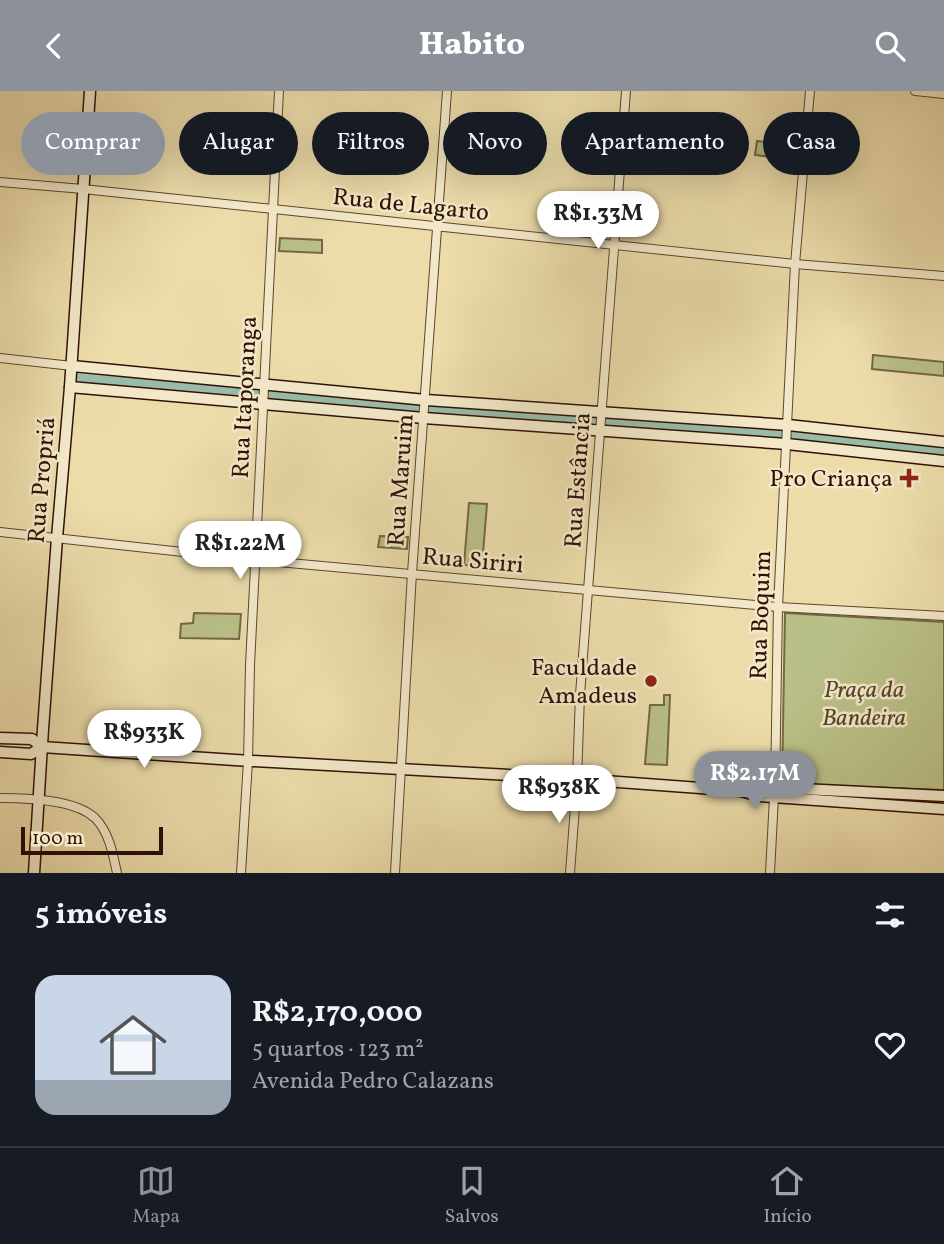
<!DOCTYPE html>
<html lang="pt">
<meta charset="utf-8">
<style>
:root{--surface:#171b24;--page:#242831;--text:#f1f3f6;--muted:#9ea1a6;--line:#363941;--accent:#8c9099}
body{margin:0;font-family:Vollkorn,serif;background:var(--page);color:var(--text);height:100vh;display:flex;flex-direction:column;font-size:26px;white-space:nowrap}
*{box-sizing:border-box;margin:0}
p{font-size:23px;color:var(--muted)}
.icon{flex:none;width:38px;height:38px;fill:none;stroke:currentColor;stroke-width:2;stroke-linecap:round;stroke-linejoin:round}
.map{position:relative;height:782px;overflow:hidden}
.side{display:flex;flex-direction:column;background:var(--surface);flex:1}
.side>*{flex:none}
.hud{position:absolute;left:21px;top:21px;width:903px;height:63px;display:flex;gap:14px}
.scale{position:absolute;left:21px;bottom:18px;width:142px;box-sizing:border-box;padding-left:7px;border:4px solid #311105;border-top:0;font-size:19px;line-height:24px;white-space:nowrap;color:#311105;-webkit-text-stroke:5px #f2e8c8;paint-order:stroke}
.price{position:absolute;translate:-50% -60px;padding:0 16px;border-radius:24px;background:#fff;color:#222;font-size:23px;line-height:46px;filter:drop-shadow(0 2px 4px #0008)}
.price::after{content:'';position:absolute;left:50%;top:42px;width:21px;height:16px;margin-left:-10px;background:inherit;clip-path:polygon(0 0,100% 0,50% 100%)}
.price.selected{background:var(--accent);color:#fff}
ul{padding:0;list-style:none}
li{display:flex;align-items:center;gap:21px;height:175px;padding:0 35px}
li span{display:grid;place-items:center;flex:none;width:196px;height:140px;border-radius:21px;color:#555}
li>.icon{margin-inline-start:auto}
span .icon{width:84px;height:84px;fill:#fffc;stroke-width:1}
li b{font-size:30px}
h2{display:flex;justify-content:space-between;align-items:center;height:84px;padding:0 35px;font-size:30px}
.chip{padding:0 24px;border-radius:32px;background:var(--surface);box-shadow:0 7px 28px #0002;font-size:24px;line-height:63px}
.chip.selected{background:var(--accent);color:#fff}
header{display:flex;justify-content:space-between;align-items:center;height:91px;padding:0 35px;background:var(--accent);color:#fff;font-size:32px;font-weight:800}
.tabs{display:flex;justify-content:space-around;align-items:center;height:98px;border-top:2px solid var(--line);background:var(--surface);font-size:19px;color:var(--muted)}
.tabs a{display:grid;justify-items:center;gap:4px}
.tabs .selected{color:var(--accent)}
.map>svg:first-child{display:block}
.green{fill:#b9c087;stroke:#756846;stroke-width:2}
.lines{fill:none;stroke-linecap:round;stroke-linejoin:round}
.canal{stroke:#98bca9;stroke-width:10}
.street-casing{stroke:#60442e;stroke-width:10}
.secondary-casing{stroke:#311105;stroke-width:13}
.street{stroke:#f2e8c8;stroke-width:8}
.secondary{stroke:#f2e8c8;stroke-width:10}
.poi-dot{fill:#8f2418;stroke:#f2e8c8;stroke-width:2.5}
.labels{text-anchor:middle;stroke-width:5;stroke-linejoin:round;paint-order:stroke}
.street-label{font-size:24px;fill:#311105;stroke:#f2e8c8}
.poi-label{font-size:24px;fill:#311105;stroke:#f2e8c8;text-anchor:end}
.park-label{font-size:24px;font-style:italic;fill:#5a462c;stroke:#f2e8c8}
</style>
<header><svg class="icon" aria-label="back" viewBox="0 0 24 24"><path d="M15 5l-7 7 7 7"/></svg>Habito<svg class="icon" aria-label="search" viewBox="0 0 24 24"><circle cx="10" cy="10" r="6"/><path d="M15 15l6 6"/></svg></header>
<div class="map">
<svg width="944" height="782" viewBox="0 0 944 782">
<rect width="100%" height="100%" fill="#ebdcaa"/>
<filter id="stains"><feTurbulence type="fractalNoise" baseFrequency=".00286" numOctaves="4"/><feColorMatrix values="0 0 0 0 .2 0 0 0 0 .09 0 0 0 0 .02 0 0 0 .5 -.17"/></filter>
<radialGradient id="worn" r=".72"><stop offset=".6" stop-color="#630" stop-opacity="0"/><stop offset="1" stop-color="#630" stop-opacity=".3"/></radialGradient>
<!-- green -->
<g class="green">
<path d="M757,50L797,54L795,69L755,64Z"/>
<path d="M280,147L322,149V162L279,160Z"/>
<path d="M873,264L944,271V285L872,278Z"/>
<path d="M469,412L487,413L482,475L464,474Z"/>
<path d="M380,445L408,446L407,458L378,456Z"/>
<path d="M194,522L241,523L239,548L180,547L181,533L193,532Z"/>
<path d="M785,522L944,531V699L782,693Z"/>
<path d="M664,604H670L667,674L645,673L650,614H664Z"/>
</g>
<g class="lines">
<!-- canal -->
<path class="canal" d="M79,288L234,299L395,316L769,344L944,359"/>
<!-- street casing -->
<g class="street-casing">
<g id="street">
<path d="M915,0L944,3"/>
<path d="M0,91L83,98L795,173L944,185"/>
<path d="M0,267L72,275"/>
<path d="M0,441L256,469L588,499L778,516L944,525"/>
<path d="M775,697L778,516L795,173L810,0"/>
<path d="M0,707C26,707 75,708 95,727C109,741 113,763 117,782"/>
<path d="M241,782L248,670L250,574L279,0"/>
<path d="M395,782L412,482L447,0"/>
<path d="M570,782L577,689L580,604L626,0"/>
<path d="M770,782L774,706"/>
</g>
</g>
<!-- secondary casing -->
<g class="secondary-casing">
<g id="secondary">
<path d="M72,275L426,309L788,334L944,351"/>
<path d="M70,296L424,327L787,353L944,370"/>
<path d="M0,647L32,648L42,656"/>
<path d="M0,661L31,663L42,656L235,669L564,687L741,700L760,705L944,718"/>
<path d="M744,699L760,696L944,705"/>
<path d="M34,782L43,638L57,447L70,296L90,0"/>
</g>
</g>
<!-- street -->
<use href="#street" class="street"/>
<!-- secondary -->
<use href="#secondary" class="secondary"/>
</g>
<!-- markers -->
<g class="poi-dot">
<path d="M905.5 376.5h7v7h7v7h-7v7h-7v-7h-7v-7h7z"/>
<circle cx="651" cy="590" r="7"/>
</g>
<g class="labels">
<!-- street labels -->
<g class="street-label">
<text transform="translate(411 113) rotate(6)" y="8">Rua de Lagarto</text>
<text transform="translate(244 306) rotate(-87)" y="8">Rua Itaporanga</text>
<text transform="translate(41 389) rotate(-85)" y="8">Rua Propriá</text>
<text transform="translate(400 389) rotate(-86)" y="8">Rua Maruim</text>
<text transform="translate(577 389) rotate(-86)" y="8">Rua Estância</text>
<text transform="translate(473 469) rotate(5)" y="8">Rua Siriri</text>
<text transform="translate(760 524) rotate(-88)" y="8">Rua Boquim</text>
</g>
<!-- poi labels -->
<g class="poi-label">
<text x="893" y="395">Pro Criança</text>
<text x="637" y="584">Faculdade<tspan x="637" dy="28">Amadeus</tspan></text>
</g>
<!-- park labels -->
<g class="park-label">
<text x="864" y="606">Praça da<tspan x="864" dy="28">Bandeira</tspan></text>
</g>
</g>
<rect width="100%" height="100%" filter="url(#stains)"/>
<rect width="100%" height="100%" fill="url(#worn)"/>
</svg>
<div class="scale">100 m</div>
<b class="price" style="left:598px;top:160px">R$1.33M</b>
<b class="price" style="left:240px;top:490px">R$1.22M</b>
<b class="price" style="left:144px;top:679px">R$933K</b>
<b class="price selected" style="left:755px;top:720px">R$2.17M</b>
<b class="price" style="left:559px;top:734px">R$938K</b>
<div class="hud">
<a class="chip selected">Comprar</a>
<a class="chip">Alugar</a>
<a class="chip">Filtros</a>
<a class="chip">Novo</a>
<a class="chip">Apartamento</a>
<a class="chip">Casa</a>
</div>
</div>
<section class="side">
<h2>5 imóveis<svg class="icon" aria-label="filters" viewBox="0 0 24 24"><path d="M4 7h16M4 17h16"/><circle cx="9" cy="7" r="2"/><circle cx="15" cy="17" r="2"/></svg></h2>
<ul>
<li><span style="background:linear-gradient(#c9d6e8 75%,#9aa5b1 0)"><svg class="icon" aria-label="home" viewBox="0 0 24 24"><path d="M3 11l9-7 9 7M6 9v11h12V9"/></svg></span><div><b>R$2,170,000</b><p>5 quartos · 123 m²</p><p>Avenida Pedro Calazans</p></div><svg class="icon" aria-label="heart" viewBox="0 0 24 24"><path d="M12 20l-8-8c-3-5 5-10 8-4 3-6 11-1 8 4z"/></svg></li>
</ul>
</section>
<nav class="tabs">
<a class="selected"><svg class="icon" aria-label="map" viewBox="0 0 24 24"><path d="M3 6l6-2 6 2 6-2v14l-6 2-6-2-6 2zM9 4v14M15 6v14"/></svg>Mapa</a>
<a><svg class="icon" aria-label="saved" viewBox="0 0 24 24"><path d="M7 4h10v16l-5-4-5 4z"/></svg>Salvos</a>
<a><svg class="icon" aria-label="home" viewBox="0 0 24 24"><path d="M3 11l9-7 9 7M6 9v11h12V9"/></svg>Início</a>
</nav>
